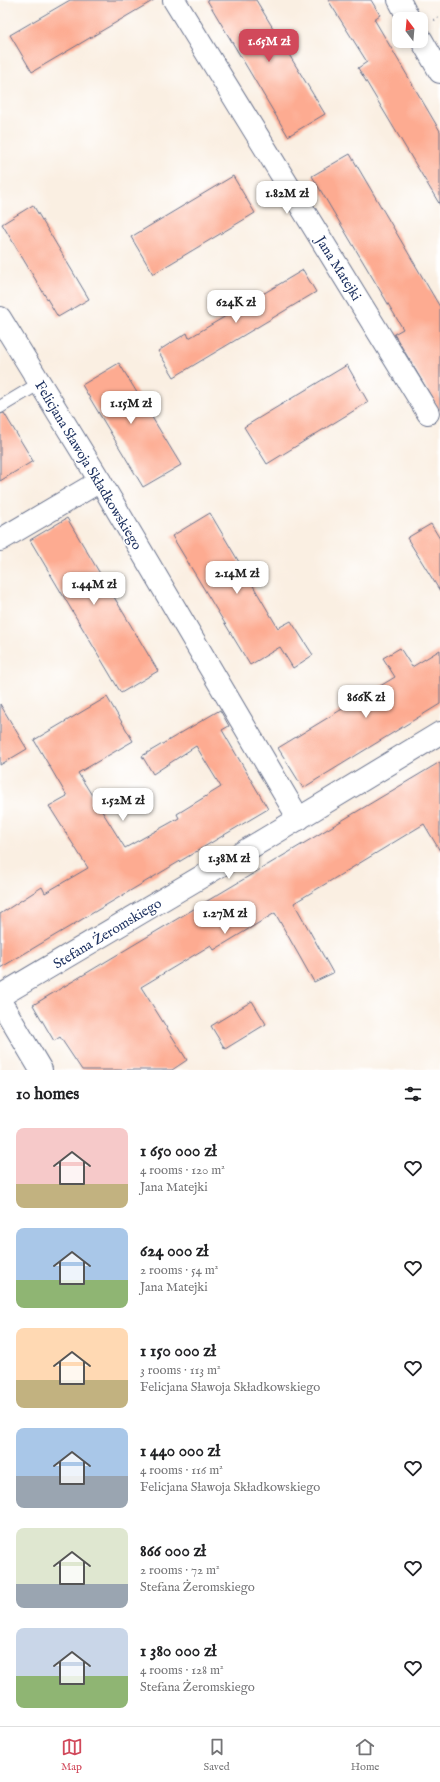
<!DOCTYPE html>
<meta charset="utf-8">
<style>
:root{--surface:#fff;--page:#f2f2f2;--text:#202124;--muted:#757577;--line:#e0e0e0;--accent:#d1495b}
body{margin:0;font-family:"IM FELL English",serif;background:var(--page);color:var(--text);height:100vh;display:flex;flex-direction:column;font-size:15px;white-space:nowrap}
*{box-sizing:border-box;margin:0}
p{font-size:13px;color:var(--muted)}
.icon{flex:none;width:22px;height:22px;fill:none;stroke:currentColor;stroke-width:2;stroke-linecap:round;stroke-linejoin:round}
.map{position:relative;height:1070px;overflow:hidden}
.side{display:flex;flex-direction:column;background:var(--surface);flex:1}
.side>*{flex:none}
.needle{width:26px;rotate:344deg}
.tools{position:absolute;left:392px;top:12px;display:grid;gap:8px}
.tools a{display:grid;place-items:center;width:36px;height:36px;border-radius:8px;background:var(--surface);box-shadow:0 2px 6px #0003;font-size:20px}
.price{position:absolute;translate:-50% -34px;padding:0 9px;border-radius:8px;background:#fff;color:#222;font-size:13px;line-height:26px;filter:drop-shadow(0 1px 2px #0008)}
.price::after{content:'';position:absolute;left:50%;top:24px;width:12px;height:9px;margin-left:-6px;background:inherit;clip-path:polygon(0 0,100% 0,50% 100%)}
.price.selected{background:var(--accent);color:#fff}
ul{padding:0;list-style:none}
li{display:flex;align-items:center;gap:12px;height:100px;padding:0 16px}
li span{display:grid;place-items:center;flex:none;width:112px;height:80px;border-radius:8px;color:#555}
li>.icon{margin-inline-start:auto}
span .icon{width:48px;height:48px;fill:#fffc;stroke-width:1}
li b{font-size:17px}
h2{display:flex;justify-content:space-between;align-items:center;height:48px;padding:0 16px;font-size:17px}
.menu{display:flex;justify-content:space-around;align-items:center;height:56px;border-top:1px solid var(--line);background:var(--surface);font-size:11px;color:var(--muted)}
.menu a{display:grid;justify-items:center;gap:2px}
.menu .selected{color:var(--accent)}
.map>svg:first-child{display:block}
.building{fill:#fdab91}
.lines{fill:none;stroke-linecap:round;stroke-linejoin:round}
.service-casing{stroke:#69728c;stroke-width:14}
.minor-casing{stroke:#69728c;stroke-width:24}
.tertiary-casing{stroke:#69728c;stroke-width:24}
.path{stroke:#69728c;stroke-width:2.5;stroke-dasharray:1 3;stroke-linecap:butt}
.service{stroke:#fff;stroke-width:12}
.minor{stroke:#fff;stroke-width:22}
.tertiary{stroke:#fff;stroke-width:22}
.labels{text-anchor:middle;stroke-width:3;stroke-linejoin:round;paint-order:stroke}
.street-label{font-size:14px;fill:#1b2f5e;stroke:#fff}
</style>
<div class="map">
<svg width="440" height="1070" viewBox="0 0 440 1070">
<rect width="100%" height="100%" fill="#fff"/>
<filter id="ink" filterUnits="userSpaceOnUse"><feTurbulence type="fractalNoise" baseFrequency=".025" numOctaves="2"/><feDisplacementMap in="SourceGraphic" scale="8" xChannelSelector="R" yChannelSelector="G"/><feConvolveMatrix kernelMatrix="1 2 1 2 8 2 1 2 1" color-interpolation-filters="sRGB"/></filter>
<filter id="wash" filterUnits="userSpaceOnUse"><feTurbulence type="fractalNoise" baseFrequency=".012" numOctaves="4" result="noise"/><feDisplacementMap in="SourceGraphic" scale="16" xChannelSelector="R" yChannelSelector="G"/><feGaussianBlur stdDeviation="0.9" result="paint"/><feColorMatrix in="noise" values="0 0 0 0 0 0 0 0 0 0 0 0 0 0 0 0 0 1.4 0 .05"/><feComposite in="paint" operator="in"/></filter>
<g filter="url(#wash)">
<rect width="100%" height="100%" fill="#faefe2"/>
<g id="blocks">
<!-- building -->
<g class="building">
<path d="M70,0H154L32,72L10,35Z"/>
<path d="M207,0H256L325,114L288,136Z"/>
<path d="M328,0H371L380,15L374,19L440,131V205L358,68L367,62Z"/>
<path d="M350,154L440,307V411L394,334L403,329L312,176Z"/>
<path d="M233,176L255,213L153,274L131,237Z"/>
<path d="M33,205L89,299L58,317L2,224Z"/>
<path d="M303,270L316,292L174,377L158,351L187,333L189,338Z"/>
<path d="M119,363L181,465L143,487L82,385Z"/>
<path d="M347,365L368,402L267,464L244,427Z"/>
<path d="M4,413L33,461L0,481V414Z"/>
<path d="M210,513L278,628L291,621L313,655L293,668L280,647L250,665L172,536Z"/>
<path d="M67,518L158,671L121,693L30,540Z"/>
<path d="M431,524L440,539V591L407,538Z"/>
<path d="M400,648L412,667L440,650V704L303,788L278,748L395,677L383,658Z"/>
<path d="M107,697L133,741L78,773L125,848L179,818L177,814L221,787L196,746L153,774L142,756L220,710L229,726L222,730L268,809L0,968V914L42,887L45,893L88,868L49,806L67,796L34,740Z"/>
<path d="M0,704L27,749L0,765Z"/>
<path d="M440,762V851L424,824L294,903L333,973L314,982L275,913L214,950L211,945L141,987L187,1060L172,1070H82L60,1037L54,1041L33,1005Z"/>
<path d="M252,1001L266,1024L225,1049L211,1026Z"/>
</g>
</g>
</g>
<g filter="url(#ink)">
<use href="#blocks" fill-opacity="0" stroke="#69728c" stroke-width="1"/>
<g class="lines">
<!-- service casing -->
<g class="service-casing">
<path id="service" d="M0,407L40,383"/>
</g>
<!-- minor casing -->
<g class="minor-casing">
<g id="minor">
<path d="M174,0L428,413"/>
<path d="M399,0L409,19"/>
<path d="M421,39L440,72"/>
<path d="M0,318L100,481L299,819"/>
<path d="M0,540L100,481"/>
<path d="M0,1001L41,1070"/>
</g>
</g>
<!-- tertiary casing -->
<g class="tertiary-casing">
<path id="tertiary" d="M0,996L265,839L440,733"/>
</g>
<!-- path -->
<path class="path" d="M434,20L440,16"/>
<!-- service -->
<use href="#service" class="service"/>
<!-- minor -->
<use href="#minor" class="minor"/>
<!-- tertiary -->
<use href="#tertiary" class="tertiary"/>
</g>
</g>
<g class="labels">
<!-- street labels -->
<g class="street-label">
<text transform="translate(339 268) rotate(58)" y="5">Jana Matejki</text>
<text transform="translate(89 465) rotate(59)" y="5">Felicjana Sławoja Składkowskiego</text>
<text transform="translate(107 933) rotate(-31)" y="5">Stefana Żeromskiego</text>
</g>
</g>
</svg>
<div class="tools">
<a><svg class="needle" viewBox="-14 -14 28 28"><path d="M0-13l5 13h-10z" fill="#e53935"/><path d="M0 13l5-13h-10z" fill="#757577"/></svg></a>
</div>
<b class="price selected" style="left:269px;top:63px">1.65M zł</b>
<b class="price" style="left:287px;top:215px">1.82M zł</b>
<b class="price" style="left:236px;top:324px">624K zł</b>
<b class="price" style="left:131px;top:425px">1.15M zł</b>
<b class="price" style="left:237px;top:595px">2.14M zł</b>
<b class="price" style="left:94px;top:606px">1.44M zł</b>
<b class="price" style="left:366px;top:719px">866K zł</b>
<b class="price" style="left:123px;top:822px">1.52M zł</b>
<b class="price" style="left:229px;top:880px">1.38M zł</b>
<b class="price" style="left:225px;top:935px">1.27M zł</b>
</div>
<section class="side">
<h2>10 homes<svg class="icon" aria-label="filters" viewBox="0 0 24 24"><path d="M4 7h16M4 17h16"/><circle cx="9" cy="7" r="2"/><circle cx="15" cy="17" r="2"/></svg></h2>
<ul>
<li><span style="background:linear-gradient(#f6c9c9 70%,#c2b280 0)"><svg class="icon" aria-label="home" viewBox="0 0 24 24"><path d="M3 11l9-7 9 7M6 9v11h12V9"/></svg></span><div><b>1 650 000 zł</b><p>4 rooms · 120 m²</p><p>Jana Matejki</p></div><svg class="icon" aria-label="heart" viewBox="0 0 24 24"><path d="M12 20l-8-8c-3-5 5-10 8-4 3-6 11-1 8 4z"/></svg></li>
<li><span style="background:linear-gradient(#a9c7e8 65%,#8fb573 0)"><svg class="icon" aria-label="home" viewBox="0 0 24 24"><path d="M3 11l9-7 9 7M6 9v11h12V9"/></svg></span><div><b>624 000 zł</b><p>2 rooms · 54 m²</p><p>Jana Matejki</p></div><svg class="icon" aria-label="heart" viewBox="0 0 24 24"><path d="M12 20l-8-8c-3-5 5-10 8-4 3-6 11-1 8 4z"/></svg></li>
<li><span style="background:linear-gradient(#ffd9b3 65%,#c2b280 0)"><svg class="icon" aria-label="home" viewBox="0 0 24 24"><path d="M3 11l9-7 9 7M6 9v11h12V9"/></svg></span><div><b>1 150 000 zł</b><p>3 rooms · 113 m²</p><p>Felicjana Sławoja Składkowskiego</p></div><svg class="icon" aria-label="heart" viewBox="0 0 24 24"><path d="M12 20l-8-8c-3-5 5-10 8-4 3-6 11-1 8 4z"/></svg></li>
<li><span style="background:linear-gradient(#a9c7e8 60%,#9aa5b1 0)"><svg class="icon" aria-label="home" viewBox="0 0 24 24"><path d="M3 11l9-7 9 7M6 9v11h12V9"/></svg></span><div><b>1 440 000 zł</b><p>4 rooms · 116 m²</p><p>Felicjana Sławoja Składkowskiego</p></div><svg class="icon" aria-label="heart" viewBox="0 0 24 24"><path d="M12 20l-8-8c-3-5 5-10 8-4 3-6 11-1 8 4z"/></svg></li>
<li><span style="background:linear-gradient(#dfe7d0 70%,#9aa5b1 0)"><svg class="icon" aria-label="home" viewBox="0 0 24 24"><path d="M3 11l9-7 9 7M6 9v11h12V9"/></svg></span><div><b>866 000 zł</b><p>2 rooms · 72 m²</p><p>Stefana Żeromskiego</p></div><svg class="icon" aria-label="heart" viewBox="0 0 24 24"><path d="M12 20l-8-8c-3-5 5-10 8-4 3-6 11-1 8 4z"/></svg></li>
<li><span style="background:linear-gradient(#c9d6e8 60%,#8fb573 0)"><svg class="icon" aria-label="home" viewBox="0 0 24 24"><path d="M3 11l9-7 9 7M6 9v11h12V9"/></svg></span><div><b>1 380 000 zł</b><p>4 rooms · 128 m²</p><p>Stefana Żeromskiego</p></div><svg class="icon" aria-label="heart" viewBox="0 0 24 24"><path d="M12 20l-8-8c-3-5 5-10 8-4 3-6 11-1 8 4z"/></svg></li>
</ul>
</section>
<nav class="menu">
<a class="selected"><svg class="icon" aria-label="map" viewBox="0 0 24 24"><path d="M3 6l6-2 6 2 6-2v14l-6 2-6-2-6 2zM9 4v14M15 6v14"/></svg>Map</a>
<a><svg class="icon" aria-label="saved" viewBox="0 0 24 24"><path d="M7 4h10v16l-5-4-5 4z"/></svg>Saved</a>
<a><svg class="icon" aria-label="home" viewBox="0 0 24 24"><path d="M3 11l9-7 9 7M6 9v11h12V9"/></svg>Home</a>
</nav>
